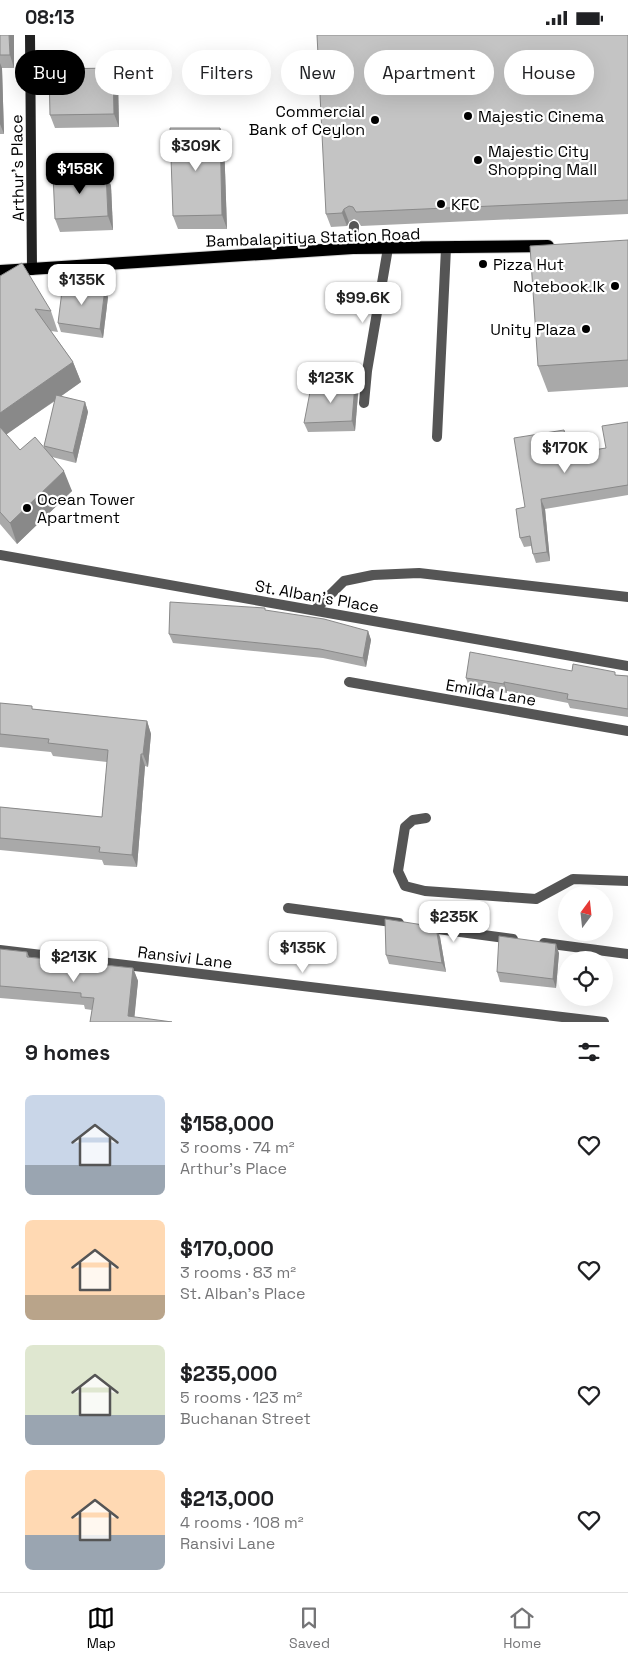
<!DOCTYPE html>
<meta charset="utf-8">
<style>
:root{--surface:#fff;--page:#f2f2f2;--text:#202124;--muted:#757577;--line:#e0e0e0;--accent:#000}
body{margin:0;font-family:"Space Grotesk",sans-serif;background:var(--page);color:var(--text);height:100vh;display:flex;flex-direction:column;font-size:19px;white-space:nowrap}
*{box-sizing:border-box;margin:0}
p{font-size:16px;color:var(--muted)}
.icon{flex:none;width:28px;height:28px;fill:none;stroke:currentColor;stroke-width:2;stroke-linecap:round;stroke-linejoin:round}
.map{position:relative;height:987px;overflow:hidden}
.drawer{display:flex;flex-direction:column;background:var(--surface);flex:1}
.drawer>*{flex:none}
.hud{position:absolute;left:15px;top:15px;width:599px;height:45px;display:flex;gap:10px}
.needle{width:32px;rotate:15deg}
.buttons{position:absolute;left:558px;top:851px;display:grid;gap:10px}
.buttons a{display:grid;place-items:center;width:55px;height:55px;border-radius:50%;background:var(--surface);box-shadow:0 5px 20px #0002;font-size:25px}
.price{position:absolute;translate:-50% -42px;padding:0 11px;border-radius:10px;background:#fff;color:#222;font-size:16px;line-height:32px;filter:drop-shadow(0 1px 2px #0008)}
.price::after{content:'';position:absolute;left:50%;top:30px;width:15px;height:11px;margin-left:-8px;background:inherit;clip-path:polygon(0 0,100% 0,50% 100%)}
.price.on{background:var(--accent);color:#fff}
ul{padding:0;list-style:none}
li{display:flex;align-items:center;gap:15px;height:125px;padding:0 25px}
li span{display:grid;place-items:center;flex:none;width:140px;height:100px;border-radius:8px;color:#555}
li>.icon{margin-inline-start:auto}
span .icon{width:60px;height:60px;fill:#fffc;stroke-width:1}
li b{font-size:21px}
h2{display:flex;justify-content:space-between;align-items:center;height:60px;padding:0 25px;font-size:21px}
.pill{padding:0 18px;border-radius:22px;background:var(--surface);box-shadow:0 5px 20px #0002;font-size:18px;line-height:45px}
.pill.on{background:var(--accent);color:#fff}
.status{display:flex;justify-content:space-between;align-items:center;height:35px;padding:0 25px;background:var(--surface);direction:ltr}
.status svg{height:14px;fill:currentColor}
.tabs{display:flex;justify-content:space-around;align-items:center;height:70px;border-top:1px solid var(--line);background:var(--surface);font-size:14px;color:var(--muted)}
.tabs a{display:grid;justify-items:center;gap:2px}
.tabs .on{color:var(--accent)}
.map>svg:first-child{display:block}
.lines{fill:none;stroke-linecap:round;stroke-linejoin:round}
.primary-casing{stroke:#dbdbdb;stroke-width:14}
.lane{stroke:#555;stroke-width:10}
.street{stroke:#555;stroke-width:10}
.secondary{stroke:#222;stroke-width:10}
.primary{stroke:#000;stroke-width:12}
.wall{fill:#a9a9a9;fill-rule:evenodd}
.shaded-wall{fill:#898989}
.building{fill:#c4c4c4;stroke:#898989}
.poi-dot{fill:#000;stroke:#fff;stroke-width:2}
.labels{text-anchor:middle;stroke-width:4.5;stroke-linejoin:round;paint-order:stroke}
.poi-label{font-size:16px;fill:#000;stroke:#fff;text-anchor:start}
.street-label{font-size:16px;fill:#000;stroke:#fff}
</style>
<div class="status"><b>08:13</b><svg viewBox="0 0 49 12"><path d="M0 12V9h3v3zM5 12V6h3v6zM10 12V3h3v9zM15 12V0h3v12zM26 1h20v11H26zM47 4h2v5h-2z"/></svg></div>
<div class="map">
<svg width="628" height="987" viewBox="0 0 628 987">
<rect width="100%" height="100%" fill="#fff"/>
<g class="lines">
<!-- primary casing -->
<g class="primary-casing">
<path id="primary" d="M0,236L353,213L548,211"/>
</g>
<!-- lane -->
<g class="lane">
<path d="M353,213L354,191"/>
<path d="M315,575L344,546L373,540L419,538L628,562"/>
</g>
<!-- street -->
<g class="street">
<path d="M364,368L367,336L388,213"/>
<path d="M437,402L446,213"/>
<path d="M0,520L628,631"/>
<path d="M349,647L628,696"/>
<path d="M426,783L413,785L405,792L398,836L405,851L425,856L536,864L573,844L628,846"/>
<path d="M288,873L399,888"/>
<path d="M423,892L513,904"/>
<path d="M544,908L628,919"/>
<path d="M0,915L604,987"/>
</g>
<!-- secondary -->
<path class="secondary" d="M30,0L32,235"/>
<!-- primary -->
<use href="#primary" class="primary"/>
</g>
<!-- wall -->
<g class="wall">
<path d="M0,0H14V33H2L4,99H0Z"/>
<path d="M628,0V179L361,191L358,186L354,184L349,187L347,191L331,192L326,179Z"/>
<path d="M113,33L118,47L119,92L55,93L50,80Z"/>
<path d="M220,93L224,106L227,194H178L173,181Z"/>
<path d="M106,137L111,151L113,195L60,197L55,184Z"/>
<path d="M628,205V352L548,357L538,331Z"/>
<path d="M0,241L51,276L58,297L51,296L73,327L81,347L60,362L85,367L88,377L76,428L52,422L72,456L17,509L0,489ZM55,366L44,411V413L20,415L6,399Z"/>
<path d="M108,262L103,303L61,297L58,288Z"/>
<path d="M358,359L355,396L308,397L304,388Z"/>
<path d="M628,387V460L545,474L550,526L536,528L533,519L531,511L524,512L520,503L525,472L564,395L568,404L570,419L606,413Z"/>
<path d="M266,576L368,596L371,605L366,632L323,623L173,608L169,599Z"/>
<path d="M572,636L628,641V682L570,673L568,668L507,656V658L469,652L466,643Z"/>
<path d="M0,668L33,674L147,686L151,699L148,732L145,731L137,832L104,830L102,825L0,815V772L102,782L107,727L53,721L51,717L0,712Z"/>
<path d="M440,902L446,937L389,929L386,920Z"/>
<path d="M0,914L27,917L29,922L133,933L138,946L134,982L90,987L92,975L85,974L84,970L0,963Z"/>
<path d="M559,918L556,953L500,947L497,937Z"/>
</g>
<!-- shaded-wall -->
<g class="shaded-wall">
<path d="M9,0H14V33L10,20Z"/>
<path d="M0,28L2,33L4,99L0,89Z"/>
<path d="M113,33L118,47L119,92L114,79Z"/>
<path d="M220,93L224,106L227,194L222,180Z"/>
<path d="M106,137L111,151L113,195L108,181Z"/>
<path d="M344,174L349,187L347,191L342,178Z"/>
<path d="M105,253L108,262L103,303L100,294Z"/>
<path d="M73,327L81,347L0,404V378Z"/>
<path d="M355,349L358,359L355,396L352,386Z"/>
<path d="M85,367L88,377L76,428L73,418Z"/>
<path d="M564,395L568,404L572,428L568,419Z"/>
<path d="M64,436L72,456L17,509L10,488Z"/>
<path d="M541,464L545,474L550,526L547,517Z"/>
<path d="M368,596L371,605L366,632L363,623Z"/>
<path d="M504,647L507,656V658L504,649Z"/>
<path d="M147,686L151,699L148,732L143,719Z"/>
<path d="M141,719L145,731L137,832L132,820Z"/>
<path d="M436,892L440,902L446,937L442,928Z"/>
<path d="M556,909L559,918L556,953L553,944Z"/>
<path d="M133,933L138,946L134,987L128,981Z"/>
</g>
<!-- building -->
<g class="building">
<path d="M0,0H9L10,20H0Z"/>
<path d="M317,0H628V165L356,177L353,172L349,171L344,174L342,178L326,179Z"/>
<path d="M113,33L114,79L50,80L49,34Z"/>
<path d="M170,93H220L222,180L173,181Z"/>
<path d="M106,137L108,181L55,184L53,139Z"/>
<path d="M628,205V325L538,331L530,211Z"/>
<path d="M22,228L51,276L35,274L73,327L0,378V241Z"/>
<path d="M63,248L105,253L100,294L58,288Z"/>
<path d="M355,349L352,386L304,388L311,352Z"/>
<path d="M56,360L85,367L73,418L44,411Z"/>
<path d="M628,387V450L541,464L547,517L533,519L530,501L520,503L516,474L525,472L514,403L564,395L568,419L606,413L602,391Z"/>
<path d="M0,392L20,415L35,402L64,436L10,488L0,477Z"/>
<path d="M170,567L265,573V575L324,584L368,596L363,623L320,614L169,599Z"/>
<path d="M470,617L572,636L573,629L615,637V640L628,641V674L567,664L568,659L504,647V649L466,643Z"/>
<path d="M0,668L32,671V674L147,686L143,719H141L132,820L99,817L100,812L0,803V772L102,782L108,715L48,708L49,704L0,699Z"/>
<path d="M385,884L436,892L442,928L386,920Z"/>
<path d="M499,901L556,909L553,944L497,937Z"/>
<path d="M0,914L27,917V922L133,933L128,981L172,987H90L94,963L81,962V958L0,951Z"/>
</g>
<!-- markers -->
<g class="poi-dot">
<circle cx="468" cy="81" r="5"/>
<circle cx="375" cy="85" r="5"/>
<circle cx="478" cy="125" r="5"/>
<circle cx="441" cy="169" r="5"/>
<circle cx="483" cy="229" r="5"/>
<circle cx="615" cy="251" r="5"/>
<circle cx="586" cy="294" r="5"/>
<circle cx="27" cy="473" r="5"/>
</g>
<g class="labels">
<!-- poi labels -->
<g class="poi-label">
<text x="365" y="82" text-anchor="end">Commercial<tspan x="365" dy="18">Bank of Ceylon</tspan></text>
<text x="478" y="87">Majestic Cinema</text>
<text x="488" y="122">Majestic City<tspan x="488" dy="18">Shopping Mall</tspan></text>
<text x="451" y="175">KFC</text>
<text x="493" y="235">Pizza Hut</text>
<text x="605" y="257" text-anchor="end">Notebook.lk</text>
<text x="576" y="300" text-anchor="end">Unity Plaza</text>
<text x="37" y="470">Ocean Tower<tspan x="37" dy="18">Apartment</tspan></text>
</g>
<!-- street labels -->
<g class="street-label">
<text transform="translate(17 133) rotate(-91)" y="6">Arthur's Place</text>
<text transform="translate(313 202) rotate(-2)" y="6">Bambalapitiya Station Road</text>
<text transform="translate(317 561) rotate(10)" y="6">St. Alban's Place</text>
<text transform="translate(491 657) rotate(10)" y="6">Emilda Lane</text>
<text transform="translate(185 922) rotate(7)" y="6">Ransivi Lane</text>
</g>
</g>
</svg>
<div class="buttons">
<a><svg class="needle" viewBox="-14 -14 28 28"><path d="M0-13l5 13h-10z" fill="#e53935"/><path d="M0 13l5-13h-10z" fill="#757577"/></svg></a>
<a><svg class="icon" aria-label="locate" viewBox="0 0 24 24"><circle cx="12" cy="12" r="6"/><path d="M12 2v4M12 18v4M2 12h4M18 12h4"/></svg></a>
</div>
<b class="price" style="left:196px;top:137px">$309K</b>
<b class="price on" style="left:80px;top:160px">$158K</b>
<b class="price" style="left:82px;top:271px">$135K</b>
<b class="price" style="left:363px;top:289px">$99.6K</b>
<b class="price" style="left:331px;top:369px">$123K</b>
<b class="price" style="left:565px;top:439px">$170K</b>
<b class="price" style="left:454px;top:908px">$235K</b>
<b class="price" style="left:303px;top:939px">$135K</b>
<b class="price" style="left:74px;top:948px">$213K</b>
<div class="hud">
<a class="pill on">Buy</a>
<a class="pill">Rent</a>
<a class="pill">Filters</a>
<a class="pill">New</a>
<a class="pill">Apartment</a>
<a class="pill">House</a>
</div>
</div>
<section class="drawer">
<h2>9 homes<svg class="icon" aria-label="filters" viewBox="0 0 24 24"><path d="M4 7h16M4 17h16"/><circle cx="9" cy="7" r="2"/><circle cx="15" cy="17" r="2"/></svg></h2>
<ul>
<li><span style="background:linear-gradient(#c9d6e8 70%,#9aa5b1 0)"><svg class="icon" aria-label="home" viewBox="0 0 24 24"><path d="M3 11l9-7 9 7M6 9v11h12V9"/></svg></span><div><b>$158,000</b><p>3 rooms · 74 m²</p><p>Arthur's Place</p></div><svg class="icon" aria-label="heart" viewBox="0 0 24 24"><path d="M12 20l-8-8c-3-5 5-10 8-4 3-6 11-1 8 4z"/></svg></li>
<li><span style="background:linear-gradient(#ffd9b3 75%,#b9a48a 0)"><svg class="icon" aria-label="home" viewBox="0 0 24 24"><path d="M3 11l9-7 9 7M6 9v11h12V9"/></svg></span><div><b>$170,000</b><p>3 rooms · 83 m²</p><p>St. Alban's Place</p></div><svg class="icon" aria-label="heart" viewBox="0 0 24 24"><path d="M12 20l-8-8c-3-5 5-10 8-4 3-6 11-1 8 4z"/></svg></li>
<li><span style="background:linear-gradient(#dfe7d0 70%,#9aa5b1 0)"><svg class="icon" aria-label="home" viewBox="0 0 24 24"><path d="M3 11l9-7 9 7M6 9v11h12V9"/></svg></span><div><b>$235,000</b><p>5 rooms · 123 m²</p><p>Buchanan Street</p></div><svg class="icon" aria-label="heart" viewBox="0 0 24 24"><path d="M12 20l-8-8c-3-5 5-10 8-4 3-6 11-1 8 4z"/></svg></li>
<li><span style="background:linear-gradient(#ffd9b3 65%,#9aa5b1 0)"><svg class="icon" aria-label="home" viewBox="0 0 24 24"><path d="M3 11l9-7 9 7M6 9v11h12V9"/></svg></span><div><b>$213,000</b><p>4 rooms · 108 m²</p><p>Ransivi Lane</p></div><svg class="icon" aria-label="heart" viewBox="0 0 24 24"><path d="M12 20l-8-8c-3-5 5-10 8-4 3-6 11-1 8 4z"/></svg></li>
</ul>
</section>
<nav class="tabs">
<a class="on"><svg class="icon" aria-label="map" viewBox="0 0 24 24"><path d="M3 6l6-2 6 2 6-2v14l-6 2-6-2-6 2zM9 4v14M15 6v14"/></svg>Map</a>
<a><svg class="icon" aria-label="saved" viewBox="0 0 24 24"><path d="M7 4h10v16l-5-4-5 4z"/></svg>Saved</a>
<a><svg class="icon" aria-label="home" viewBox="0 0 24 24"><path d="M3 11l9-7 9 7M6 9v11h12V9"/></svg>Home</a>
</nav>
